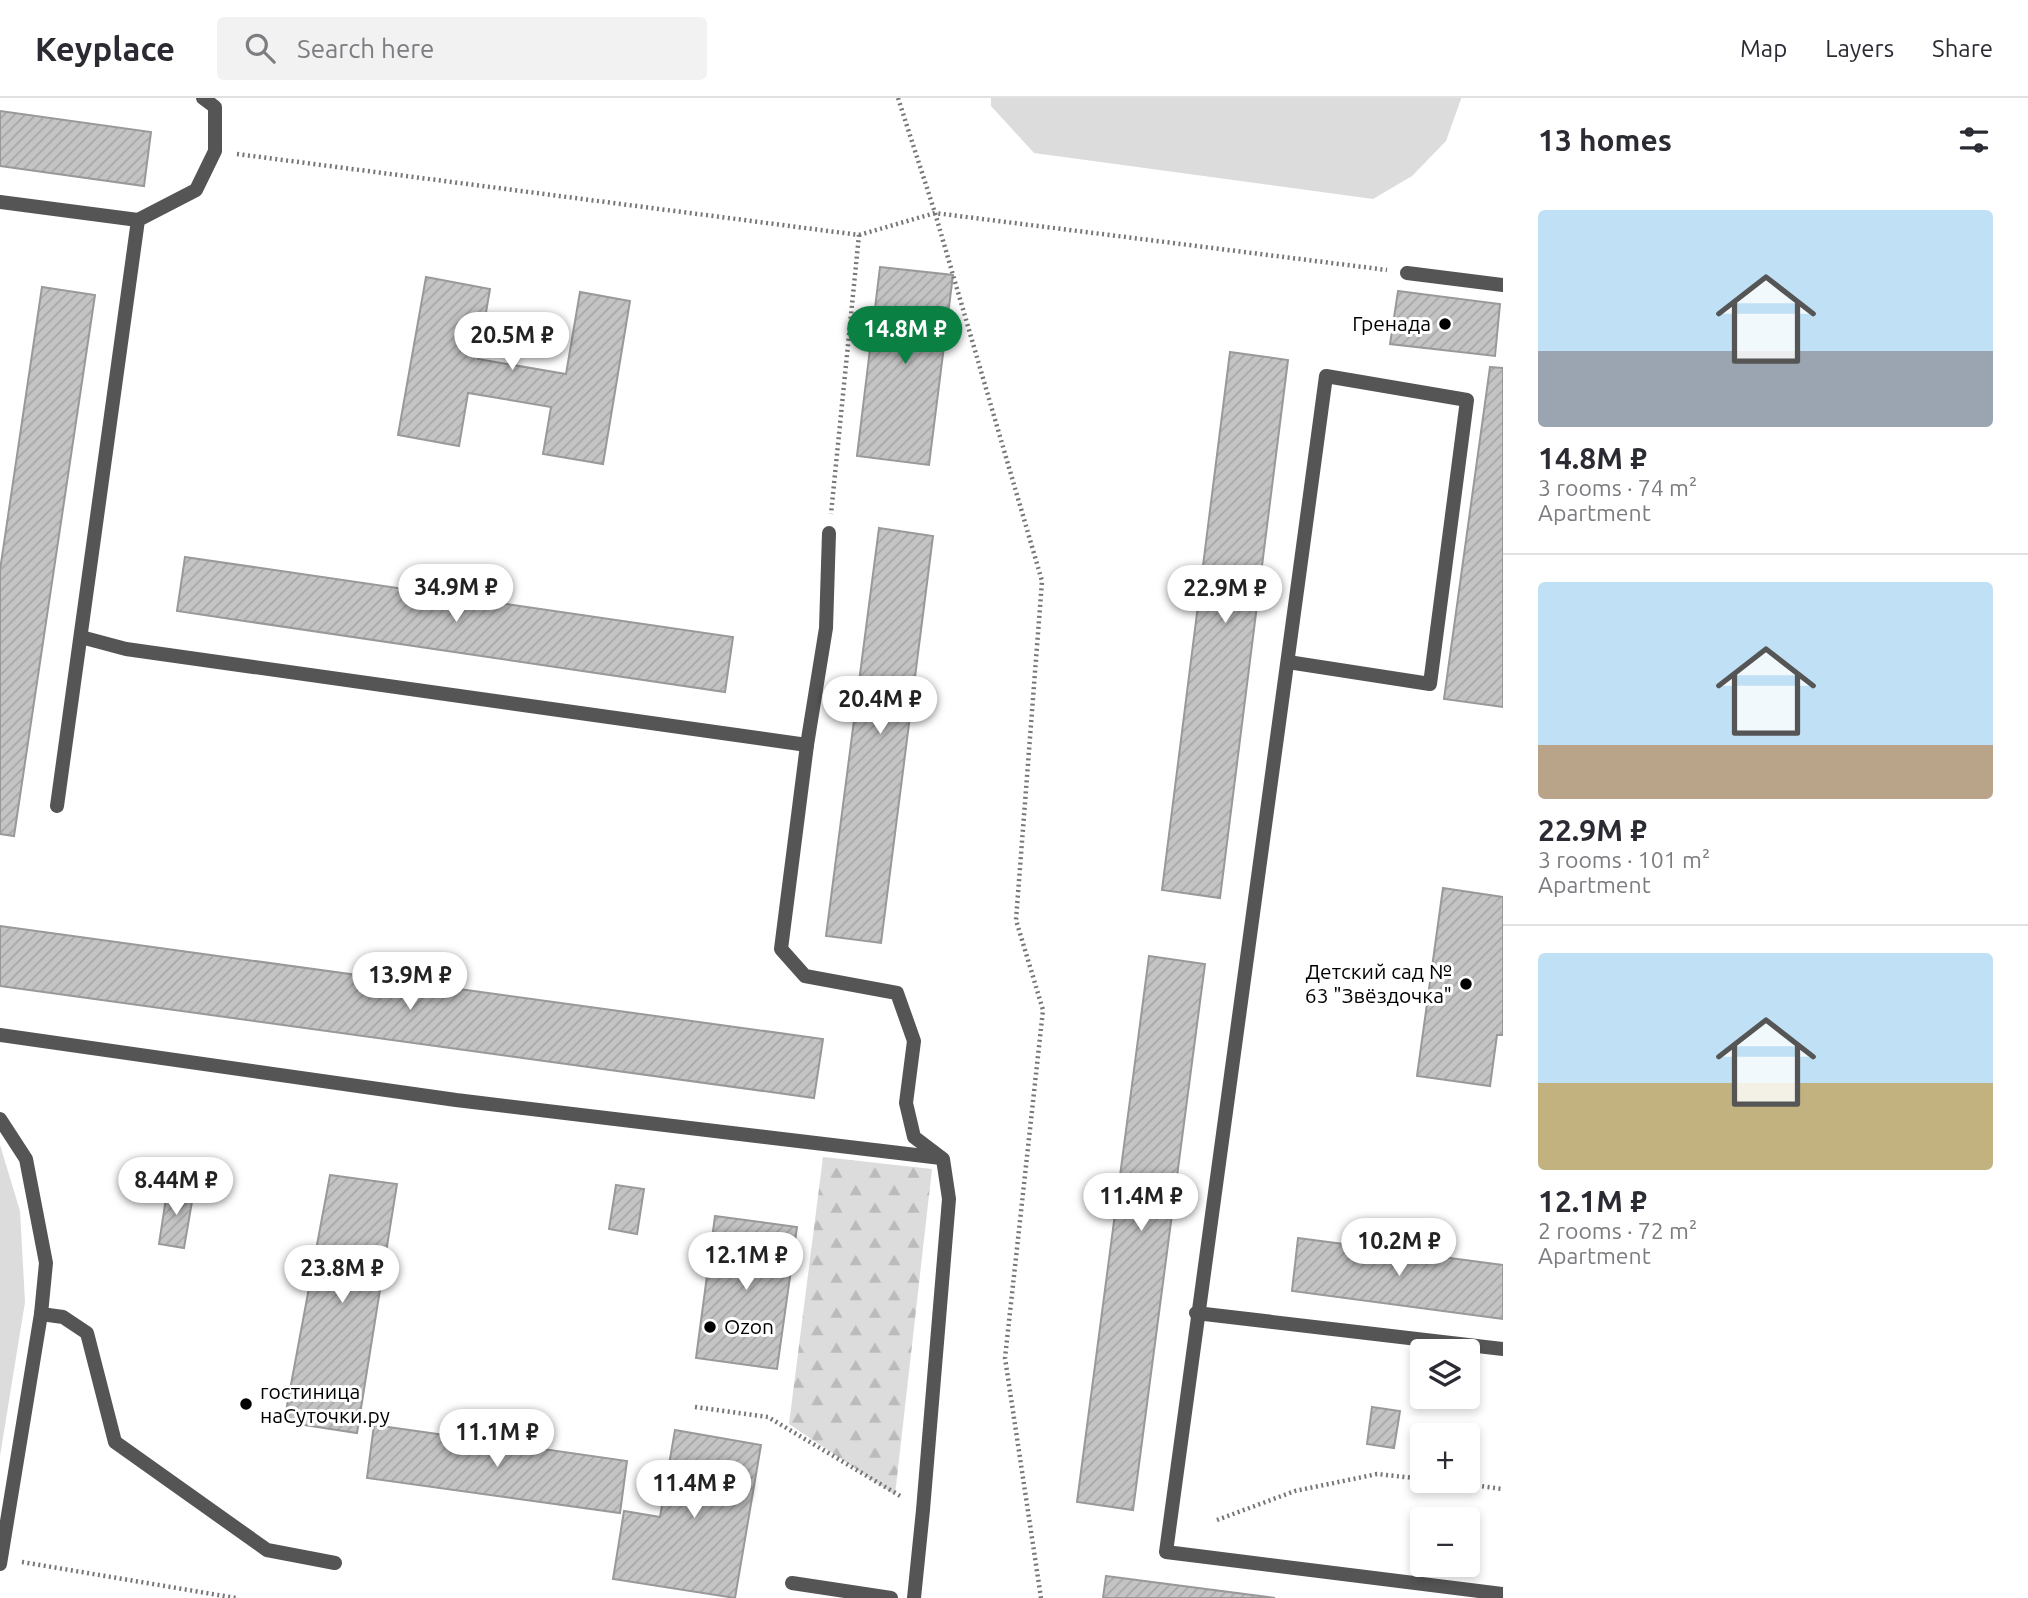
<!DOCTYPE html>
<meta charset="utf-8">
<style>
:root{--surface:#fff;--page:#f2f2f3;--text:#2b2b33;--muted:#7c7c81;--line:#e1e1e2;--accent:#0b8043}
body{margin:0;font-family:Ubuntu,sans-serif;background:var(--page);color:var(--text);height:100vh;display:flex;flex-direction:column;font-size:26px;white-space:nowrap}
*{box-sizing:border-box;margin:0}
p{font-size:23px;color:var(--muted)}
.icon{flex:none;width:38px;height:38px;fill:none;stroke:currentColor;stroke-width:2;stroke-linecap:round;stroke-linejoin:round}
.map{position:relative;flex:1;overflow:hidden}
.drawer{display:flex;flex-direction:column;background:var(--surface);width:525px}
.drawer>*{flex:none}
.buttons{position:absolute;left:1410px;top:1241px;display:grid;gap:14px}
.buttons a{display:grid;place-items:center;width:70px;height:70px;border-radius:7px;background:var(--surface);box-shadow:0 4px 10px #0003;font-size:35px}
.price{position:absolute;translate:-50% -60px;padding:0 16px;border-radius:24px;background:#fff;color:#222;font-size:23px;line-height:46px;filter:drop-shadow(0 2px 4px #0008)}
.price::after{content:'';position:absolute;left:50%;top:42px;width:21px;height:16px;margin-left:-10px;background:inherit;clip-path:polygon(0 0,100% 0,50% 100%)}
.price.current{background:var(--accent);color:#fff}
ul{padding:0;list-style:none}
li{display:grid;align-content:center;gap:14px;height:371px;padding:0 35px}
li+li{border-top:2px solid var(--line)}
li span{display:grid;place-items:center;height:217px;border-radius:7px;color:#555}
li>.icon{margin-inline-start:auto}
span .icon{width:126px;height:126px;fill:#fffc;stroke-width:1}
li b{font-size:30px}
h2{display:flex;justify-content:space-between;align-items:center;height:84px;padding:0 35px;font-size:30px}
header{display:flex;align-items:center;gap:42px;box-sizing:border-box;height:98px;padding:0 35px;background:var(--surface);border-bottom:2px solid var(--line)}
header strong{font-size:33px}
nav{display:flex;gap:38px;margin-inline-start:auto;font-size:24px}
.search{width:490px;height:63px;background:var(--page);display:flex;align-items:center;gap:18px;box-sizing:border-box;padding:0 24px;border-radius:7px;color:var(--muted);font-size:26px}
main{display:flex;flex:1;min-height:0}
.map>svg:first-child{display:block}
.forest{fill:url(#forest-firs)}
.green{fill:#dcdcdc}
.building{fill:url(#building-hatch);stroke:#999;stroke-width:2}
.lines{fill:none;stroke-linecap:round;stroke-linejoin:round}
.path{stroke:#777;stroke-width:4.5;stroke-dasharray:2 3.5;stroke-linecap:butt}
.lane{stroke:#555;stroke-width:14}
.street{stroke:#555;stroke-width:14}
.poi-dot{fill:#000;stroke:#fff;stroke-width:2.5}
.labels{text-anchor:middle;stroke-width:6;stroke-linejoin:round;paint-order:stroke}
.poi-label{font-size:21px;fill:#000;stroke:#fff;text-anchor:end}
</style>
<header>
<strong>Keyplace</strong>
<div class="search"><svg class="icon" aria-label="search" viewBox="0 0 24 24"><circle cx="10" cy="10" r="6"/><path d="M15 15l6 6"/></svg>Search here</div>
<nav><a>Map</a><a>Layers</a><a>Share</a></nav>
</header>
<main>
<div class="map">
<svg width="1503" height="1500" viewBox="0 0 1503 1500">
<defs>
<pattern id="forest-firs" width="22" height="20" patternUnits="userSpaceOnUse" patternTransform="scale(1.75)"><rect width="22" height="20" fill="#dcdcdc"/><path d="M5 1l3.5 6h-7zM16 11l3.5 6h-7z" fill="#bbb"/></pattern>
<pattern id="building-hatch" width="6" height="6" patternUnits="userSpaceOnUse" patternTransform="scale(1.75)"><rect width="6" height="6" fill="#c4c4c4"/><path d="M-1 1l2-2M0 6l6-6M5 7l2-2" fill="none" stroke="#a7a7a7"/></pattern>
</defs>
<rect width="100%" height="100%" fill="#fff"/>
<!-- forest -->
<path class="forest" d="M823,1059L932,1071L895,1397L789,1326Z"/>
<!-- green -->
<g class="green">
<path d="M991,0H1461V1L1446,43L1412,78L1373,101L1034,55L991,8Z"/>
<path d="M0,1047L20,1113L25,1204L0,1358Z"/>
</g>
<!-- building -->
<g class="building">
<path d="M0,13L151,34L144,88L0,68Z"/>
<path d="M880,169L953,177L929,367L857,358Z"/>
<path d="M426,179L490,191L478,261L566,276L580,194L630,203L603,366L543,356L551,309L468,295L459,348L398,337Z"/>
<path d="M42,189L95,197L14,738L0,736V472Z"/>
<path d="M1398,193L1500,206L1495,258L1390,246Z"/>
<path d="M1230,254L1288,262L1220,800L1162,792Z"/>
<path d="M1490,269L1503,270V609L1444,601Z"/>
<path d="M879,430L933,438L881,845L826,838Z"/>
<path d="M185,459L733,539L725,594L177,513Z"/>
<path d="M1443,790L1503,799V937H1497L1490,988L1417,978Z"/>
<path d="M0,828L823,941L814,1000L0,888Z"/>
<path d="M1149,858L1205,866L1133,1412L1077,1404Z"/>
<path d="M330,1077L397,1086L357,1335L284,1324Z"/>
<path d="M168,1087L194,1092L184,1150L159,1146Z"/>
<path d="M616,1087L644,1091L637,1136L609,1131Z"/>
<path d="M715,1118L797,1129L777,1271L696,1260Z"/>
<path d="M1298,1140L1503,1167V1221L1292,1193Z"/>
<path d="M1372,1309L1400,1313L1394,1350L1367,1346Z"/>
<path d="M374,1327L627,1363L620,1415L367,1380Z"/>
<path d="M675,1332L761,1347L735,1500L613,1481L624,1413L660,1419Z"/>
<path d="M1106,1478L1275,1500H1103Z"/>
</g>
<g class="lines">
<!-- path -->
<g class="path">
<path d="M898,0L935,115L1042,483L1016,822L1043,912L1005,1260L1041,1500"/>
<path d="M237,56L859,137L831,416"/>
<path d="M859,137L935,115L1387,172"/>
<path d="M695,1309L768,1319L902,1399"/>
<path d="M1433,1382L1503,1391"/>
<path d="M1217,1422L1295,1393L1377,1376L1423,1381"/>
<path d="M22,1464L236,1500"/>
</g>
<!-- lane -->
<g class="lane">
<path d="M0,104L138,122"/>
<path d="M1407,175L1503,187"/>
<path d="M829,435L826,530L807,647L781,851L805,878L897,895L914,943L906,1005L914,1039L943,1061L949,1101L923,1412L914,1500"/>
<path d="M81,539L126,551L807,647"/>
<path d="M1288,564L1430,586L1467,302L1326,278C1274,670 1216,1061 1166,1454L1503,1496"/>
<path d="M57,708L138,122L196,92L215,53V9L203,0"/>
<path d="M0,937L456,1002L941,1060"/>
<path d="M1196,1215L1503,1251"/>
<path d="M41,1216L63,1219L87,1235L115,1344L267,1452L335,1465"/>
<path d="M792,1485L891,1500"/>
</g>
<!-- street -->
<path class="street" d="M0,1021L26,1061L46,1165L41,1216L0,1466"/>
</g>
<!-- markers -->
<g class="poi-dot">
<circle cx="1445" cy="226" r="7"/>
<circle cx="1466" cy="886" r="7"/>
<circle cx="710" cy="1229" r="7"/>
<circle cx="246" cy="1306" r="7"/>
</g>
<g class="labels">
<!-- poi labels -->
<g class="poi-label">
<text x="1431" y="233">Гренада</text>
<text x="1452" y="881">Детский сад №<tspan x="1452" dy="24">63 "Звёздочка"</tspan></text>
<text x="724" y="1236" text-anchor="start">Ozon</text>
<text x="260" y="1301" text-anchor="start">гостиница<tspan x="260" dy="24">наСуточки.ру</tspan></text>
</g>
</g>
</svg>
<div class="buttons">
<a><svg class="icon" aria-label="layers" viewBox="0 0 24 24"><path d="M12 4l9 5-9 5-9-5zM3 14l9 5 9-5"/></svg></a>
<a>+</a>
<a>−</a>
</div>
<b class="price current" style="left:905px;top:268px">14.8M ₽</b>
<b class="price" style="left:512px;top:274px">20.5M ₽</b>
<b class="price" style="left:456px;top:526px">34.9M ₽</b>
<b class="price" style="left:1225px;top:527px">22.9M ₽</b>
<b class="price" style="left:880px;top:638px">20.4M ₽</b>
<b class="price" style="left:410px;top:914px">13.9M ₽</b>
<b class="price" style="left:176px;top:1119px">8.44M ₽</b>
<b class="price" style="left:1141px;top:1135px">11.4M ₽</b>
<b class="price" style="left:1399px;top:1180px">10.2M ₽</b>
<b class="price" style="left:746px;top:1194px">12.1M ₽</b>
<b class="price" style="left:342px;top:1207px">23.8M ₽</b>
<b class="price" style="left:497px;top:1371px">11.1M ₽</b>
<b class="price" style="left:694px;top:1422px">11.4M ₽</b>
</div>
<section class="drawer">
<h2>13 homes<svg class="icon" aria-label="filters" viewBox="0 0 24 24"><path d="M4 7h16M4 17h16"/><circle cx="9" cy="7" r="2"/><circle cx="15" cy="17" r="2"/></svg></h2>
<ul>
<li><span style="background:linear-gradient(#bfe0f5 65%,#9aa5b1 0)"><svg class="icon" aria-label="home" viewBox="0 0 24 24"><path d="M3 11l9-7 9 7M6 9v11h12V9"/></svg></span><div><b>14.8M ₽</b><p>3 rooms · 74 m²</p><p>Apartment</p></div></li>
<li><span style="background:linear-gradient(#bfe0f5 75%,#b9a48a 0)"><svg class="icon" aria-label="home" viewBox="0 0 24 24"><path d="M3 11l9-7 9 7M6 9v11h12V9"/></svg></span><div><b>22.9M ₽</b><p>3 rooms · 101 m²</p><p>Apartment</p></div></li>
<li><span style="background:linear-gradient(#bfe0f5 60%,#c2b280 0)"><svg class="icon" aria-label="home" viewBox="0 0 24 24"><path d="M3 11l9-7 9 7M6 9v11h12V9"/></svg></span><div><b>12.1M ₽</b><p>2 rooms · 72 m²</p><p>Apartment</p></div></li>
</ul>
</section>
</main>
